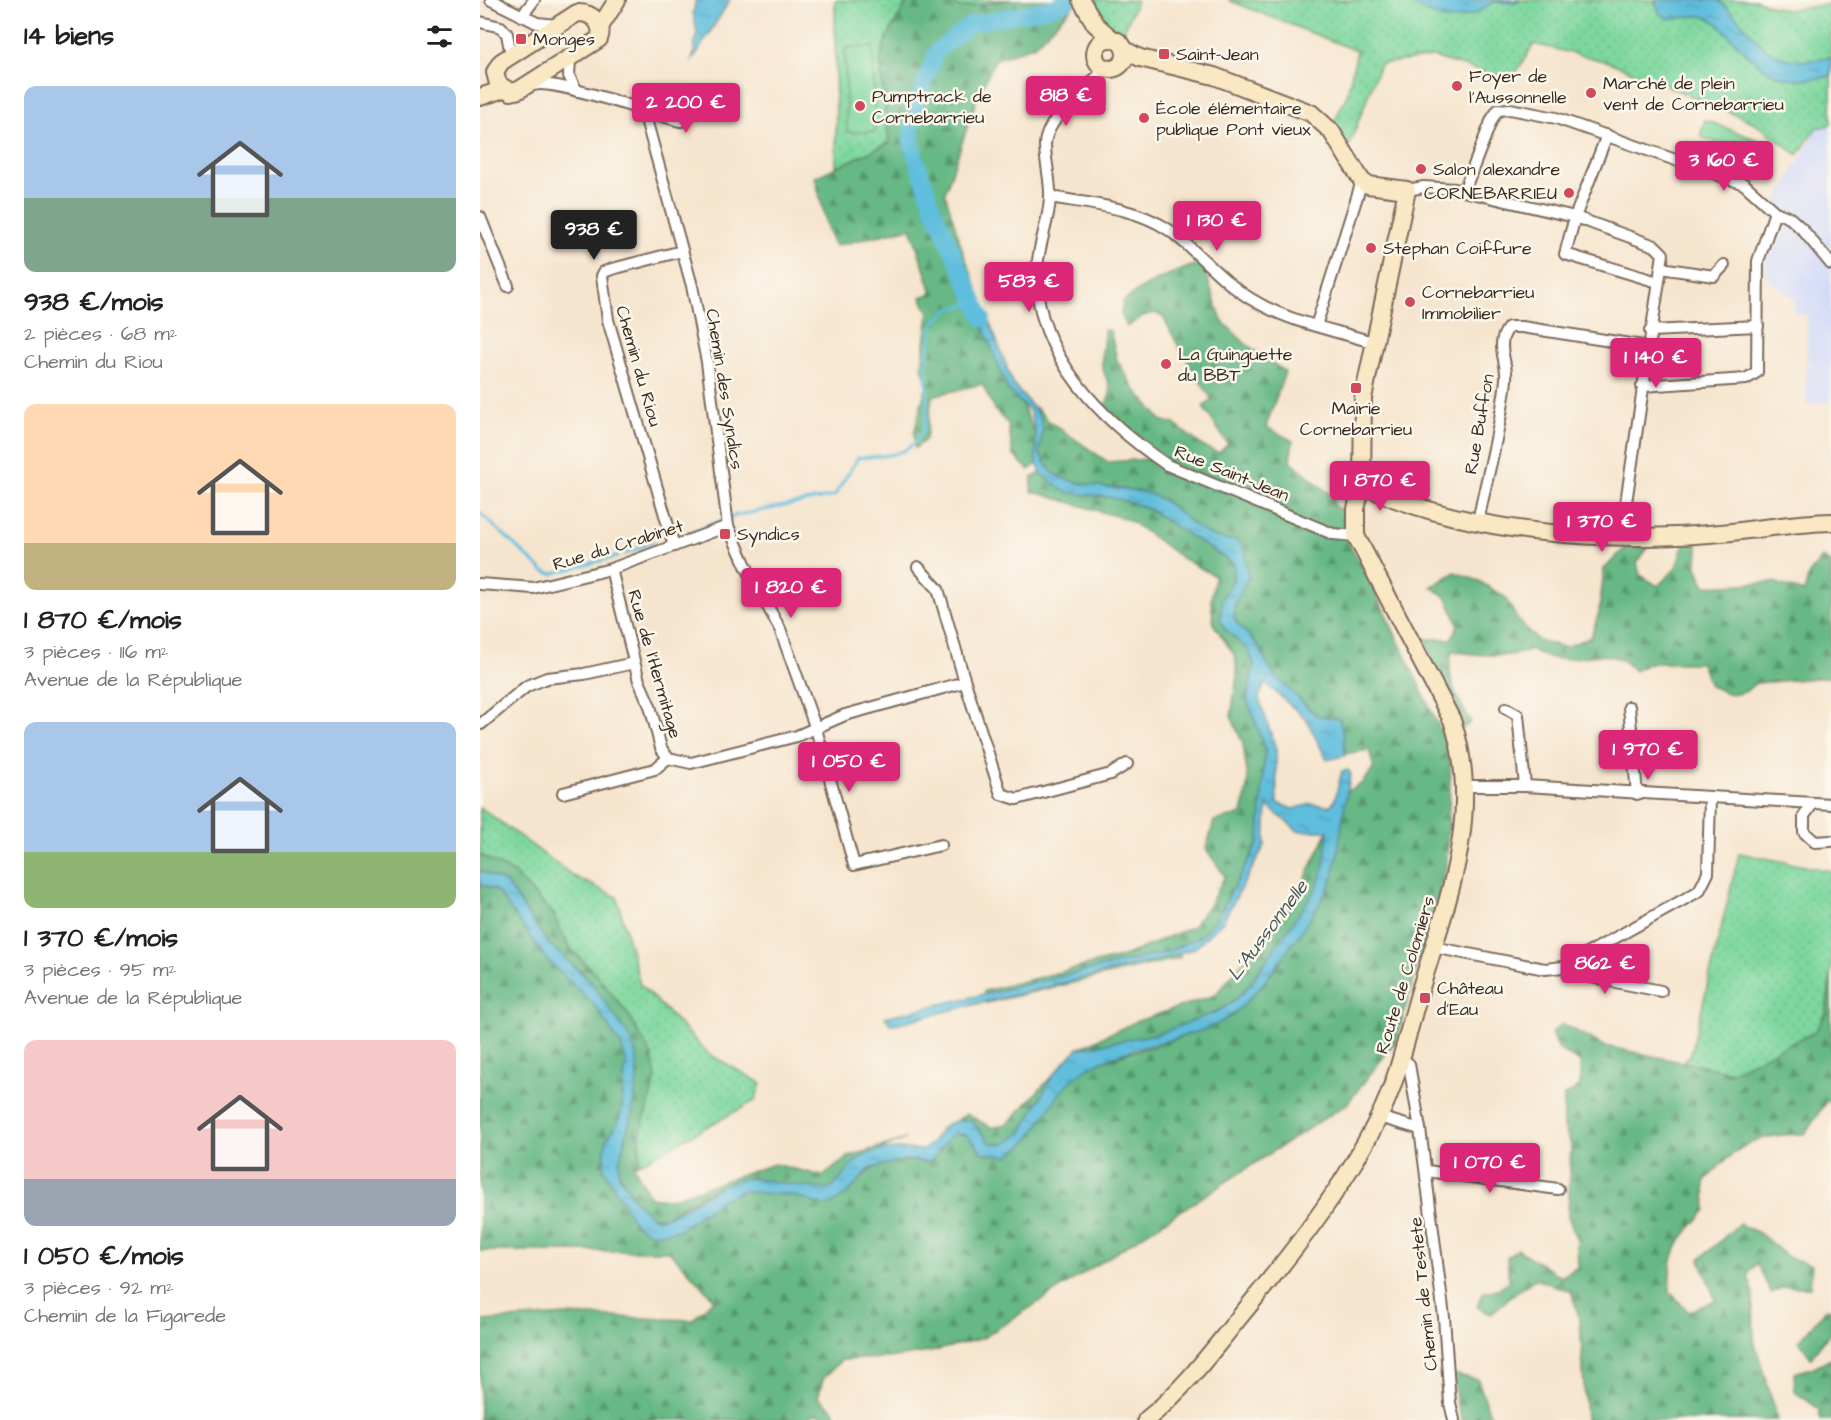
<!DOCTYPE html>
<html lang="fr">
<meta charset="utf-8">
<style>
:root{--surface:#fff;--page:#f2f2f2;--text:#222;--muted:#767676;--accent:#db2777}
body{margin:0;font-family:"Architects Daughter",sans-serif;background:var(--page);color:var(--text);height:100vh;display:flex;flex-direction:column;font-size:22px;white-space:nowrap}
*{box-sizing:border-box;margin:0}
p{font-size:20px;color:var(--muted)}
.icon{flex:none;width:33px;height:33px;fill:none;stroke:currentColor;stroke-width:2;stroke-linecap:round;stroke-linejoin:round}
.map{position:relative;flex:1;overflow:hidden}
.panel{display:flex;flex-direction:column;background:var(--surface);width:480px}
.panel>*{flex:none}
.price{position:absolute;translate:-50% -51px;padding:0 14px;border-radius:6px;background:var(--accent);color:#fff;font-size:20px;line-height:39px;filter:drop-shadow(0 2px 3px #0008)}
.price::after{content:'';position:absolute;left:50%;top:36px;width:18px;height:14px;margin-left:-9px;background:inherit;clip-path:polygon(0 0,100% 0,50% 100%)}
.price.current{background:#222;color:#fff}
ul{padding:0;list-style:none}
li{display:grid;align-content:center;gap:12px;height:318px;padding:0 24px}
li span{display:grid;place-items:center;height:186px;border-radius:12px;color:#555}
li>.icon{margin-inline-start:auto}
span .icon{width:108px;height:108px;fill:#fffc;stroke-width:1}
li b{font-size:26px}
h2{display:flex;justify-content:space-between;align-items:center;height:72px;padding:0 24px;font-size:26px}
main{display:flex;flex:1;min-height:0}
.map>svg:first-child{display:block}
.built{fill:#d1d9f9}
.green{fill:url(#green-dots);stroke:#5c805e;stroke-width:1.5}
.forest{fill:url(#forest-firs);stroke:#507152;stroke-width:1.5}
.pitch{fill:#7dd79e;stroke:#5c805e;stroke-width:1.5}
.water{fill:url(#water-ripples);stroke:#4d747e;stroke-width:1.5}
.lines{fill:none;stroke-linecap:round;stroke-linejoin:round}
.stream{stroke:#5fbedd;stroke-width:3}
.river{stroke:#5fbedd;stroke-width:16}
.street-casing{stroke:#7c6b5c;stroke-width:14}
.secondary-casing{stroke:#7c6b5c;stroke-width:20}
.street{stroke:#fff;stroke-width:10}
.secondary{stroke:#fae7c3;stroke-width:16}
.poi-dot{fill:#d1495b;stroke:#fbf7ec;stroke-width:2}
.labels{text-anchor:middle;stroke-width:5;stroke-linejoin:round;paint-order:stroke}
.poi-label{font-size:18px;fill:#3b2a1e;stroke:#fbf7ec;text-anchor:start}
.street-label{font-size:18px;fill:#3b2a1e;stroke:#fbf7ec}
.water-label{font-size:20px;font-style:italic;fill:#465657;stroke:#fbf7ec}
</style>
<main>
<section class="panel">
<h2>14 biens<svg class="icon" aria-label="filters" viewBox="0 0 24 24"><path d="M4 7h16M4 17h16"/><circle cx="9" cy="7" r="2"/><circle cx="15" cy="17" r="2"/></svg></h2>
<ul>
<li><span style="background:linear-gradient(#a9c7e8 60%,#7fa58c 0)"><svg class="icon" aria-label="home" viewBox="0 0 24 24"><path d="M3 11l9-7 9 7M6 9v11h12V9"/></svg></span><div><b>938 €/mois</b><p>2 pièces · 68 m²</p><p>Chemin du Riou</p></div></li>
<li><span style="background:linear-gradient(#ffd9b3 75%,#c2b280 0)"><svg class="icon" aria-label="home" viewBox="0 0 24 24"><path d="M3 11l9-7 9 7M6 9v11h12V9"/></svg></span><div><b>1 870 €/mois</b><p>3 pièces · 116 m²</p><p>Avenue de la République</p></div></li>
<li><span style="background:linear-gradient(#a9c7e8 70%,#8fb573 0)"><svg class="icon" aria-label="home" viewBox="0 0 24 24"><path d="M3 11l9-7 9 7M6 9v11h12V9"/></svg></span><div><b>1 370 €/mois</b><p>3 pièces · 95 m²</p><p>Avenue de la République</p></div></li>
<li><span style="background:linear-gradient(#f6c9c9 75%,#9aa5b1 0)"><svg class="icon" aria-label="home" viewBox="0 0 24 24"><path d="M3 11l9-7 9 7M6 9v11h12V9"/></svg></span><div><b>1 050 €/mois</b><p>3 pièces · 92 m²</p><p>Chemin de la Figarede</p></div></li>
</ul>
</section>
<div class="map">
<svg width="1351" height="1420" viewBox="0 0 1351 1420">
<defs>
<pattern id="green-dots" width="8" height="8" patternUnits="userSpaceOnUse" patternTransform="scale(1.5)"><rect width="8" height="8" fill="#7dd79e"/><path d="M2 2h.1M6 6h.1" fill="none" stroke="#6db988" stroke-width="1.8" stroke-linecap="round"/></pattern>
<pattern id="forest-firs" width="22" height="20" patternUnits="userSpaceOnUse" patternTransform="scale(1.5)"><rect width="22" height="20" fill="#66b885"/><path d="M5 1l3.5 6h-7zM16 11l3.5 6h-7z" fill="#55966c"/></pattern>
<pattern id="water-ripples" width="26" height="14" patternUnits="userSpaceOnUse" patternTransform="scale(1.5)"><rect width="26" height="14" fill="#5fbedd"/><path d="M2 4q2-2 4 0t4 0M15 11q2-2 4 0t4 0" fill="none" stroke="#509bb3"/></pattern>
</defs>
<rect width="100%" height="100%" fill="#fbf7ec"/>
<filter id="ink" filterUnits="userSpaceOnUse"><feTurbulence type="fractalNoise" baseFrequency=".0167" numOctaves="2"/><feDisplacementMap in="SourceGraphic" scale="12" xChannelSelector="R" yChannelSelector="G"/><feConvolveMatrix kernelMatrix="1 2 1 2 8 2 1 2 1" color-interpolation-filters="sRGB"/></filter>
<filter id="wash" filterUnits="userSpaceOnUse"><feTurbulence type="fractalNoise" baseFrequency=".008" numOctaves="4" result="noise"/><feDisplacementMap in="SourceGraphic" scale="24" xChannelSelector="R" yChannelSelector="G"/><feGaussianBlur stdDeviation="1.35" result="paint"/><feColorMatrix in="noise" values="0 0 0 0 0 0 0 0 0 0 0 0 0 0 0 0 0 1.4 0 .05"/><feComposite in="paint" operator="in"/></filter>
<g filter="url(#wash)">
<rect width="100%" height="100%" fill="#f6e5ce"/>
<!-- built -->
<path class="built" d="M1351,125V402L1326,404L1327,315L1314,314V298L1285,278L1287,255L1296,202L1337,128Z"/>
<!-- green -->
<g class="green">
<path d="M355,0H428L406,39L400,62L409,143L356,169Z"/>
<path d="M467,0H527L480,8Z"/>
<path d="M608,0H657L642,35L630,32Z"/>
<path d="M748,0H1275L1306,10L1351,4V125L1336,128L1318,155L1273,122L1204,93L1129,62L1054,44L1031,80L953,57L900,64L869,146L853,124L867,95L877,51Z"/>
<path d="M0,807L95,877L137,897L160,984L229,1054L281,1083L275,1101L160,1163L159,1139L166,1111L148,1014L118,976L89,947L73,914L34,873L0,855Z"/>
<path d="M1259,853L1351,871V975L1346,1014L1335,1032L1251,1072L1202,1062L1211,1054Z"/>
</g>
<!-- forest -->
<g class="forest">
<path d="M428,0H467L480,8L527,0H593L595,4L555,45L515,60L496,101L465,193L483,252L501,298L494,301L528,390L542,404L556,437L557,464L549,470L533,455L528,424L515,410L502,384L452,396L446,439L435,448L434,433L447,384L442,367L449,313L441,297L452,293L431,228L355,246L348,231L335,177L409,143L400,62L406,39Z"/>
<path d="M718,264L723,266L742,321L766,344L805,372L786,427L813,441L810,460L853,497L854,507L868,511L870,529L865,532C868,548 878,556 885,570L971,753L967,864L916,1041L867,1104L503,1338L451,1352L407,1358L361,1360L343,1379L338,1398L353,1409L359,1420L334,1414L326,1420H0V1321L85,1315L212,1320L234,1299L189,1251H0V884L17,891L68,961L114,1004L142,1047L146,1060L141,1113L135,1128L126,1140L124,1169L153,1219L174,1234L199,1230L243,1199L262,1191L315,1196L368,1193C392,1160 411,1159 450,1162L473,1133L487,1135L503,1153L545,1143C558,1124 569,1103 584,1086C609,1057 650,1054 684,1043C707,1035 730,1027 752,1016L837,907L866,792L881,784L894,768L889,750L865,754L859,719L836,715L794,675L776,643L755,621L754,607L768,577L757,540C715,543 704,504 666,493C640,486 593,488 572,472C567,468 563,459 559,453L563,428L555,407L569,421L628,462L667,459L674,450L624,406C638,386 625,384 622,365C621,354 624,341 624,330H630L637,360L653,387L681,420L694,424L724,447L739,453L748,444L723,407L732,400L700,349L683,317L675,313L665,315L647,327L641,314L643,302C666,283 690,273 718,264Z"/>
<path d="M561,473L585,492L635,498L665,507L754,564L753,580L743,597L744,628L769,651L774,664L767,699L785,749L779,842L735,921L722,936L699,948L700,958L506,1003L504,991L644,956L712,927L730,904L745,876L726,849L734,821L762,814L768,782L763,744L751,716L757,676L755,656L734,625L731,601L735,576L702,558L649,520L551,491L552,478Z"/>
<path d="M1204,543L1218,544L1217,567L1225,586L1294,582L1324,592L1329,574L1342,558L1351,563V677L1276,683L1265,692L1252,695L1230,686L1221,663H1169L1155,671C1151,668 1145,661 1140,659C1112,646 1080,672 1051,649C1035,659 992,655 972,651C964,676 978,700 991,722L980,730L979,719L939,639H971L978,625L967,598L951,587L975,572L999,581L1025,597L1039,622L1059,641L1085,647L1111,637L1119,612L1124,569L1149,544H1171L1157,563L1160,575L1178,586L1196,568Z"/>
<path d="M848,830L844,866L838,888L765,991C721,1033 653,1038 597,1049L655,1022L735,995L814,903Z"/>
<path d="M0,855L34,873L73,914L89,947L118,976L148,1014L172,1056L176,1078L159,1139L160,1163L154,1166L170,1197L190,1199L294,1164L343,1176L370,1156L426,1139L381,1157L358,1184L347,1190L237,1187L185,1217H171L157,1203L139,1175V1161L153,1110L157,1056L102,972L75,952L26,883L0,871Z"/>
<path d="M1351,975V1102L1347,1100L1325,1134C1272,1135 1260,1144 1225,1181L1226,1210C1200,1239 1187,1251 1190,1292L1209,1312L1235,1300L1220,1259L1259,1224L1279,1233L1308,1257L1332,1265L1330,1287H1304L1291,1293L1277,1263L1268,1274L1273,1294L1274,1340L1298,1420H1106L1100,1320L1091,1291L1055,1279L1031,1296L1011,1314L997,1307L1002,1293L1018,1289L1029,1281L1027,1258L1037,1249L1081,1277L1098,1267L1097,1241L1088,1216L1091,1145L1084,1127V1096L1100,1086V1062L1078,1049L1072,1032L1083,1024L1124,1046L1251,1072L1335,1032L1346,1014Z"/>
<path d="M573,1075L541,1133L525,1145L510,1143L491,1120H477L487,1114L512,1128L528,1123Z"/>
<path d="M1351,1309V1332L1331,1358L1319,1341L1345,1310Z"/>
<path d="M1351,1358V1420H1340L1339,1409L1315,1392L1314,1373L1332,1368Z"/>
<path d="M974,1374L998,1380L1012,1420H982L976,1401Z"/>
</g>
<!-- pitch -->
<g class="pitch">
<path d="M393,47L395,132H367L365,48Z"/>
<path d="M1225,120L1296,147L1290,164L1220,136Z"/>
</g>
<!-- water -->
<g class="water">
<path d="M216,0H250L212,61L217,32L213,13Z"/>
<path d="M929,0H1039L1036,3L1013,2L995,14L968,20L943,11Z"/>
<path d="M1174,0H1238C1281,35 1283,73 1351,57V76C1307,85 1287,77 1256,43C1248,34 1240,23 1229,18C1215,12 1201,21 1187,18L1179,12Z"/>
<path d="M501,298L533,384L558,413L563,428L559,453C563,459 567,468 572,472C593,488 640,486 666,493C704,504 715,543 757,540L765,551L768,577L754,607L755,621L776,643L794,675L836,715L859,719L864,737L865,756L847,760L826,719L785,683L779,698L796,749L797,803L813,809L831,804L850,806L854,802L862,771L868,770L871,774C862,808 861,843 853,877C847,898 788,980 771,997C760,1009 749,1018 735,1025C693,1044 641,1046 602,1072C576,1090 566,1119 546,1142C541,1148 533,1152 528,1156L503,1153L487,1135L473,1133L450,1162L424,1160L389,1169L368,1193L352,1204L341,1205L315,1196L262,1191L243,1199L199,1230L174,1234L166,1231L155,1224L124,1169L126,1140L135,1128L141,1113L146,1060L142,1047L114,1004L68,961L17,891L0,884V871L26,883L68,943L111,982L149,1036L157,1056V1080L153,1110L139,1161V1175L157,1203L171,1216L179,1219C212,1210 234,1181 270,1178L347,1190C360,1183 364,1173 374,1163C391,1145 420,1149 443,1150C465,1136 453,1119 491,1120L510,1143L525,1144L541,1133L573,1075L597,1049L681,1033L734,1013L752,1003L765,991L837,888L844,866L848,831H818L787,806L785,845L743,921L715,948L682,959L411,1025L405,1017L687,952L721,936L735,921L779,842L785,749L767,699L774,664L769,651L744,628L740,618L743,597L753,580L754,564L665,507L635,498L585,492L561,473L556,461V437L550,411L528,390L493,301Z"/>
</g>
<g class="lines">
<!-- stream -->
<g class="stream">
<path d="M0,513L63,571L72,574L138,556"/>
<path d="M214,531L254,516L354,496L378,458C394,456 418,457 431,446C455,427 445,393 446,367C447,352 452,336 454,322L469,309L497,302"/>
<path d="M145,554L174,542"/>
</g>
<!-- river -->
<path class="river" d="M503,319L453,208L431,143L433,116L456,52L491,24L571,8L589,0"/>
</g>
</g>
<g filter="url(#ink)">
<g class="lines">
<!-- street casing -->
<g class="street-casing">
<g id="street">
<path d="M11,0L57,23L77,25"/>
<path d="M42,16L54,0"/>
<path d="M0,22L21,27L27,34L31,55"/>
<path d="M90,59L89,76L97,91"/>
<path d="M627,68C607,87 567,117 565,144C565,162 571,181 570,198C569,222 558,245 557,270C553,354 624,422 687,465L853,534L876,536"/>
<path d="M54,85C72,78 173,114 200,121L206,120L227,92"/>
<path d="M164,112L212,286L227,362L248,526L267,568L300,629L336,729L374,865L461,845"/>
<path d="M1127,135L1095,217L1085,254L1178,282"/>
<path d="M927,190L944,187L975,189L1095,217L1175,246L1183,254L1141,536"/>
<path d="M984,191L1012,119L1018,110L1030,109L1076,118L1264,184L1295,212L1310,218L1322,229L1351,264"/>
<path d="M570,197C609,204 655,207 689,230C720,253 744,285 778,303C815,324 855,330 895,343"/>
<path d="M0,217L28,286"/>
<path d="M1181,268L1234,276L1244,265"/>
<path d="M836,326L882,181"/>
<path d="M1170,331L1278,326"/>
<path d="M1162,386L1266,379L1277,372L1278,261L1295,212"/>
<path d="M998,522C1007,475 1021,428 1026,380C1028,360 1014,345 1029,327H1042L1169,347"/>
<path d="M194,546L128,320L122,276L124,272L132,269L202,251"/>
<path d="M131,569L159,681L170,706L181,748L188,758L211,763L317,736L365,715L485,682L458,589L438,567"/>
<path d="M0,584L53,588L131,569L248,526"/>
<path d="M485,682L521,794L537,799L631,774L647,764"/>
<path d="M1149,707L1157,794"/>
<path d="M1026,708L1038,715L1045,786"/>
<path d="M1,724L47,686L67,678L104,674L154,663"/>
<path d="M984,786H1045L1351,804"/>
<path d="M83,793L175,769L188,758"/>
<path d="M1333,803L1324,816V832L1335,842L1351,841"/>
<path d="M953,947L1065,969L1083,967L1219,891L1228,873L1230,797"/>
<path d="M1083,967L1090,973L1181,991"/>
<path d="M899,1117L940,1129L929,1064L920,1058"/>
<path d="M940,1129L964,1317L970,1403L974,1420"/>
<path d="M947,1171L1078,1189"/>
</g>
</g>
<!-- secondary casing -->
<g class="secondary-casing">
<g id="secondary">
<path d="M601,0L615,24L631,38"/>
<path d="M97,13C112,12 125,24 119,39L39,90L31,92L18,84L15,72L21,62Z"/>
<path d="M120,27L137,0"/>
<circle cx="630" cy="54" r="15"/>
<path d="M645,50L660,58L734,76L831,113L851,131L882,181L888,185L927,190L883,398L882,485L876,509V536L972,720C1004,813 966,904 939,994C927,1035 918,1080 898,1119C862,1191 809,1257 758,1319C730,1354 701,1392 666,1420"/>
<path d="M0,97L24,89"/>
<path d="M882,485C991,536 1133,544 1252,532C1285,528 1318,523 1351,522"/>
</g>
</g>
<!-- street -->
<use href="#street" class="street"/>
<!-- secondary -->
<use href="#secondary" class="secondary"/>
</g>
</g>
<!-- markers -->
<g class="poi-dot">
<rect x="35" y="33" width="12" height="12" rx="3"/>
<rect x="678" y="48" width="12" height="12" rx="3"/>
<circle cx="977" cy="86" r="6"/>
<circle cx="1111" cy="93" r="6"/>
<circle cx="380" cy="106" r="6"/>
<circle cx="664" cy="118" r="6"/>
<circle cx="941" cy="169" r="6"/>
<circle cx="1089" cy="193" r="6"/>
<circle cx="891" cy="248" r="6"/>
<circle cx="930" cy="302" r="6"/>
<circle cx="686" cy="364" r="6"/>
<rect x="870" y="382" width="12" height="12" rx="3"/>
<rect x="239" y="528" width="12" height="12" rx="3"/>
<rect x="939" y="992" width="12" height="12" rx="3"/>
</g>
<g class="labels">
<!-- poi labels -->
<g class="poi-label">
<text x="53" y="45">Monges</text>
<text x="696" y="60">Saint-Jean</text>
<text x="989" y="82">Foyer de<tspan x="989" dy="21">l'Aussonnelle</tspan></text>
<text x="1123" y="89">Marché de plein<tspan x="1123" dy="21">vent de Cornebarrieu</tspan></text>
<text x="392" y="102">Pumptrack de<tspan x="392" dy="21">Cornebarrieu</tspan></text>
<text x="676" y="114">École élémentaire<tspan x="676" dy="21">publique Pont vieux</tspan></text>
<text x="953" y="175">Salon alexandre</text>
<text x="1077" y="199" text-anchor="end">CORNEBARRIEU</text>
<text x="903" y="254">Stephan Coiffure</text>
<text x="942" y="298">Cornebarrieu<tspan x="942" dy="21">Immobilier</tspan></text>
<text x="698" y="360">La Guinguette<tspan x="698" dy="21">du BBT</tspan></text>
<text x="876" y="414" text-anchor="middle">Mairie<tspan x="876" dy="21">Cornebarrieu</tspan></text>
<text x="257" y="540">Syndics</text>
<text x="957" y="994">Château<tspan x="957" dy="21">d'Eau</tspan></text>
</g>
<!-- street labels -->
<g class="street-label">
<text transform="translate(159 366) rotate(74)" y="6">Chemin du Riou</text>
<text transform="translate(245 389) rotate(81)" y="6">Chemin des Syndics</text>
<text transform="translate(999 424) rotate(-80)" y="6">Rue Buffon</text>
<text transform="translate(752 473) rotate(22)" y="6">Rue Saint-Jean</text>
<text transform="translate(138 545) rotate(-17)" y="6">Rue du Crabinet</text>
<text transform="translate(175 664) rotate(74)" y="6">Rue de l'Hermitage</text>
<text transform="translate(925 975) rotate(-73)" y="6">Route de Colomiers</text>
<text transform="translate(943 1294) rotate(-96)" y="6">Chemin de Testete</text>
</g>
<!-- water labels -->
<g class="water-label">
<text transform="translate(787 930) rotate(-53)" y="7">L'Aussonnelle</text>
</g>
</g>
</svg>
<b class="price" style="left:586px;top:127px">818 €</b>
<b class="price" style="left:206px;top:134px">2 200 €</b>
<b class="price" style="left:1244px;top:192px">3 160 €</b>
<b class="price" style="left:737px;top:252px">1 130 €</b>
<b class="price current" style="left:114px;top:261px">938 €</b>
<b class="price" style="left:549px;top:313px">583 €</b>
<b class="price" style="left:1176px;top:389px">1 140 €</b>
<b class="price" style="left:900px;top:512px">1 870 €</b>
<b class="price" style="left:1122px;top:553px">1 370 €</b>
<b class="price" style="left:311px;top:619px">1 820 €</b>
<b class="price" style="left:1168px;top:781px">1 970 €</b>
<b class="price" style="left:369px;top:793px">1 050 €</b>
<b class="price" style="left:1125px;top:995px">862 €</b>
<b class="price" style="left:1010px;top:1194px">1 070 €</b>
</div>
</main>
